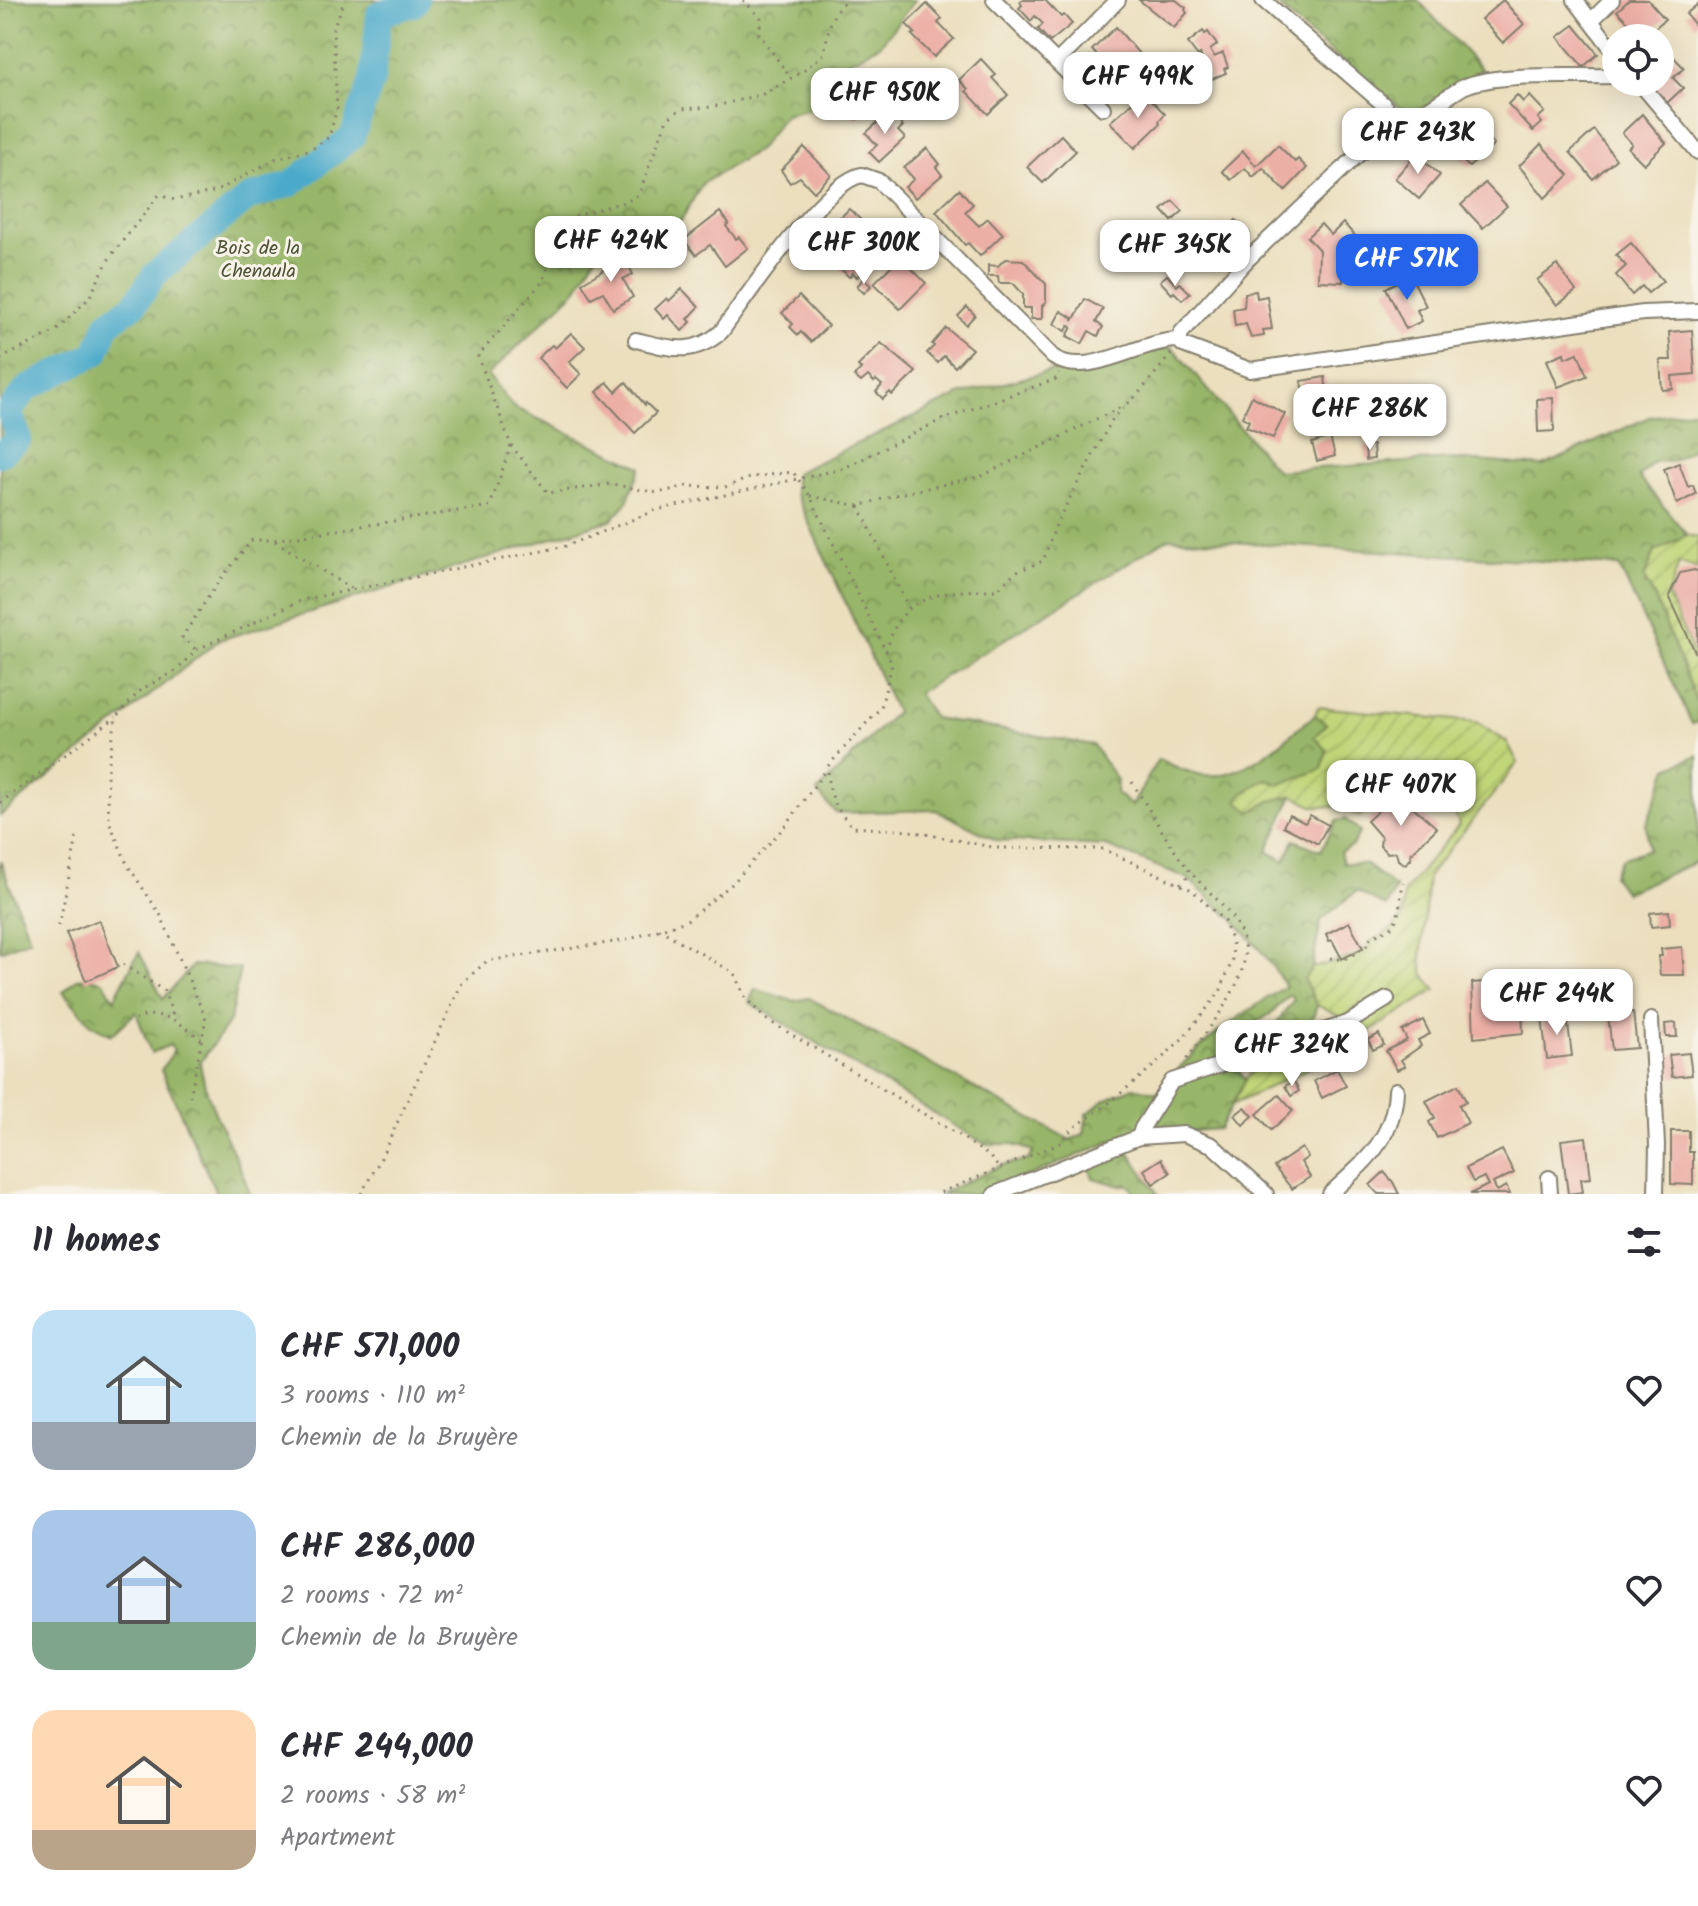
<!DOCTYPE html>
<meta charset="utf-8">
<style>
:root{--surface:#fff;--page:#f7f7f7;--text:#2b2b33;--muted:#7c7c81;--accent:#2563eb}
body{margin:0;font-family:Kalam,sans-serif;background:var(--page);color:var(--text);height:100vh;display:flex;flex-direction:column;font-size:30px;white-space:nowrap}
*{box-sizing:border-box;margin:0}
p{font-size:26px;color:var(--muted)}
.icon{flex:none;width:44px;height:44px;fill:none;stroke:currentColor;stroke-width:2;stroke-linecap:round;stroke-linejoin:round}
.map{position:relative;height:1194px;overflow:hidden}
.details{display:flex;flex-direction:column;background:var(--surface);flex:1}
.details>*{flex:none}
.tools{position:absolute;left:1602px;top:24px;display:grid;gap:16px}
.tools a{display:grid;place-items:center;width:72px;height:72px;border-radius:50%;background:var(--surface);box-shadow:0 8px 32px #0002;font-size:40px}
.price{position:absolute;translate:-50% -68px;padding:0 18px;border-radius:16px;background:#fff;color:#222;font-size:26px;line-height:52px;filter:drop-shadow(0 2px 4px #0008)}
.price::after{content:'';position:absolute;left:50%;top:48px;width:24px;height:18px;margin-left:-12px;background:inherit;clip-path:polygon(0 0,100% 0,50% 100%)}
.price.selected{background:var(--accent);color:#fff}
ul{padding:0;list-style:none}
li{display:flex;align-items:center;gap:24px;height:200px;padding:0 32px}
li span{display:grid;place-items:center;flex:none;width:224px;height:160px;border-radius:24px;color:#555}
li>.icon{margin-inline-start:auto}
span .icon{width:96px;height:96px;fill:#fffc;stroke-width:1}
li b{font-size:34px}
h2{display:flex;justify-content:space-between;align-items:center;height:96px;padding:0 32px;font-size:34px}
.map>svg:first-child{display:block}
.forest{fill:url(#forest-crowns);stroke:#5a6942;stroke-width:2}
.garden{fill:url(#garden-furrows);stroke:#6e784a;stroke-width:2}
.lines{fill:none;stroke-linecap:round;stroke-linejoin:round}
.river{stroke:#4caaca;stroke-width:26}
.building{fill:#ecafa6}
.minor-casing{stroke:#847e6d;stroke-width:18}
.path{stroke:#847e6d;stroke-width:3;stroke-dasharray:2 6;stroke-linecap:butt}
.minor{stroke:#fff;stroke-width:14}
.labels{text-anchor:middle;stroke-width:6;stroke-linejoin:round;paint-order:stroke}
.park-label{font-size:20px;fill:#4e5438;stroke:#f7f3e8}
</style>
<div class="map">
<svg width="1698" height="1194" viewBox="0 0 1698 1194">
<defs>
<pattern id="forest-crowns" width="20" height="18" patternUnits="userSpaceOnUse" patternTransform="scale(2)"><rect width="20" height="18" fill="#98b669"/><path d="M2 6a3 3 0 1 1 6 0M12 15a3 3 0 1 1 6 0" fill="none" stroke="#7b9356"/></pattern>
<pattern id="garden-furrows" width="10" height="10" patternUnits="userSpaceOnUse" patternTransform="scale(2)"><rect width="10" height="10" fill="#c1d579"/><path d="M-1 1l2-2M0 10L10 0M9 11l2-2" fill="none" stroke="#a5b668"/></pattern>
</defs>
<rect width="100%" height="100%" fill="#f7f3e8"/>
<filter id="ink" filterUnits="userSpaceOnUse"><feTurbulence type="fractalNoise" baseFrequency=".0125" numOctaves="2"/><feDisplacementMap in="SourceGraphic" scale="16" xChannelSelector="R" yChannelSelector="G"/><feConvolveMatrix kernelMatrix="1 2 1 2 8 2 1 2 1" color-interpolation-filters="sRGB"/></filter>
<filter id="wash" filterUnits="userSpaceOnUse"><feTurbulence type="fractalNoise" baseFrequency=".006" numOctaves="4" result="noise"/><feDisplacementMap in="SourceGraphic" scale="32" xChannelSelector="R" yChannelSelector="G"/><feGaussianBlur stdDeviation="1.8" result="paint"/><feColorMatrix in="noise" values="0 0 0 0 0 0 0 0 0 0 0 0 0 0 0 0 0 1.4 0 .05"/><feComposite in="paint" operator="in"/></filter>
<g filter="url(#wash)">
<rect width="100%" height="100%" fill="#ebdfbe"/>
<!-- forest -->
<g class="forest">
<path d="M0,0H915L881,44L831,71L812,109L785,115L759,149L702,184L674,233L597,254L575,291L488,375L513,407L641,467L626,504L611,520L219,640L0,816Z"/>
<path d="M1272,0H1418L1482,70L1410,116L1315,39Z"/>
<path d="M1172,347L1277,471L1449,459L1543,466L1649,417L1698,409V446L1671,462L1655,461L1639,477L1687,535L1655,552L1644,578L1655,598L1698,704V722L1692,724L1619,566L1168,538L918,693L934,718L1093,745L1117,780L1116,793L1132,806L1158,759C1176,767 1198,778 1219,775C1256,769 1286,737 1315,715L1327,724V750L1322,769L1278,786L1251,812L1270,801L1293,795L1267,851L1285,861L1294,840L1321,851L1336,821L1345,819L1360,831L1352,846L1340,852L1343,863L1365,864L1396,888L1386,907L1357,891L1321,920L1312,968L1304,979L1317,1005L1307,1036L1272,1044L1268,1034L1294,1000L1290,995L1270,1014L1221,1045L1245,1080L1219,1129L1180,1132L1139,1130L985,1194H940L1002,1165L1028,1160L1034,1151L1010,1144H985L749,1002L755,989L793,1001L809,998L1070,1140L1084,1134L1087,1114L1104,1100L1134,1087L1158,1093C1196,1043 1234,1020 1286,986L1263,953L1235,921L1187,878L1106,846L996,840L936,810L836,813L817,792L896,712L795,493V473L959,395L1050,371H1080L1142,353Z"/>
<path d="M1698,755V861L1625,893L1613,875L1621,859L1649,849L1646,825L1668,768Z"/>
<path d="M0,860L30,939L0,951Z"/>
<path d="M139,952L163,999L193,965L240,969L230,1020L200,1063C207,1110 236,1149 250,1194H217L161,1070L174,1051L170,1045L151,1053L136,1012L112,1035L92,1025L63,992L77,979L91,978L104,982L114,999Z"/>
<path d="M1126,1148L1158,1194H1133L1132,1188L1126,1184L1121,1186L1093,1178L1088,1163Z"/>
</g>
<!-- garden -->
<g class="garden">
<path d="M1687,535L1698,537V569L1679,563L1668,597L1698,663V704L1655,598L1644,578L1655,552Z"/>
<path d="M1318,707L1476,722L1507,742L1518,763L1428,876L1421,961L1424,975L1436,990L1313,1066L1232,1105L1246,1078L1266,1056L1352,1023L1317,1005L1304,979L1312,968L1352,957L1368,947L1371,941L1393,928L1402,917L1404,892L1459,825L1454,809L1444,799L1433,798L1406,778L1395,776L1389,780L1360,816L1338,807L1312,806L1293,795L1270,801L1251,812L1237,800L1243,793L1266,779L1278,785L1322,769L1327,750L1314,737L1327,724L1315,715Z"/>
</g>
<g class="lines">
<!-- river -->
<path class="river" d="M0,454L19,439L9,411L28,388L96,353L108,323L134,305L155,274L248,198L291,184L352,137L372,80L379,14L414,4L416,0"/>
</g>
<g id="blocks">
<!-- building -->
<g class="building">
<path d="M1022,0H1045L1061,17L1064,15L1072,24L1050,42L1038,29L1043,24L1035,16L1031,21L1019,8L1022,5L1020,2Z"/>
<path d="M1139,0H1176L1186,8L1185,10L1187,13L1174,28Z"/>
<path d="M1503,0L1524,24L1503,43L1481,19Z"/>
<path d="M1629,0H1648L1665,19L1644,38L1617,11Z"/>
<path d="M927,4L942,19L938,23L954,39L934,57L912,35L915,33L906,24Z"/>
<path d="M1698,4V22L1695,25L1686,14Z"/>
<path d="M1574,25L1598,54L1583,67L1558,37Z"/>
<path d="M1116,27L1146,62L1124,84L1098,61L1100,59L1092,50Z"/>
<path d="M1203,31L1205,34L1208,32L1217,45L1210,50L1214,57L1223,53L1228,67L1224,69L1226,73L1210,80L1200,54L1198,56L1188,43Z"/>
<path d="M1669,52L1684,68L1673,78L1683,88L1667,103L1648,82H1660V61Z"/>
<path d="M981,59L996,75L992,78L1008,95L988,114L966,91L968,89L959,80Z"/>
<path d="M853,72L878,97L857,119L843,106L837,113L826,102Z"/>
<path d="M1144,92L1165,114L1159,121L1160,124L1135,148L1110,122Z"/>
<path d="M1517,95L1523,102L1530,96L1545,112L1538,118L1542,123L1533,131L1508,104Z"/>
<path d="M889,112L903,126L898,131L905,138L879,162L869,152L877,145L866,133Z"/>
<path d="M1642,114L1666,143L1644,164L1628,148L1632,144L1622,133Z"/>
<path d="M1471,120L1494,145L1469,167L1446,143Z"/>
<path d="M1594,130L1616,159L1593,179L1570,152Z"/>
<path d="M1061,135L1076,151L1043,183L1027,167Z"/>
<path d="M1541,144L1569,175L1545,198L1519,166Z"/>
<path d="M1278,145L1295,162L1298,159L1307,168L1285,191L1263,168L1253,177L1245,168L1231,180L1222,171L1243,151L1256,166Z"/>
<path d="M804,147L831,175L814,192L800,177L790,183L781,170Z"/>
<path d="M927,148L940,164L936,167L942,175L915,198L905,187L914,179L904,168Z"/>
<path d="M1416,154L1440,175L1419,199L1395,178Z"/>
<path d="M1485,183L1507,206L1483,228L1461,205Z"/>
<path d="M959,189L973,204L965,212L979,226L988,218L1003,234L980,256L968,243L965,245L936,211Z"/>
<path d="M1173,201L1183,211L1172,221L1162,210Z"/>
<path d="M849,209L861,220L857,224L872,238L853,257L828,230Z"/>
<path d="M720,212L729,223L726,226L736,239L739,237L748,248L725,266L710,245L696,255L684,240Z"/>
<path d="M1236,220L1249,233L1236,245L1224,232Z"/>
<path d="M1343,223L1360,241L1343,257V282L1318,281L1319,250L1307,237L1321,224L1331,235Z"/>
<path d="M1631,243L1663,281L1648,293L1642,286L1632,295L1616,275L1626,266L1616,255Z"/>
<path d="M848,255L863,271L857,277L853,273L849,277L838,266Z"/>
<path d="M900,257L926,283L900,309L874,283Z"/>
<path d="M624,258L633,274L623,279L633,297L613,309L603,292L591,298L582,283Z"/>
<path d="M1005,259L1023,260L1046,284V302L1042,306V319H1031V308H1023V294L1013,283H999L998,276H988V265L998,266Z"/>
<path d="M1557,265L1576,291L1557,305L1537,280Z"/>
<path d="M1167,275L1177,286L1180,283L1190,293L1182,300L1174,292L1172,294L1160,281Z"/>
<path d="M864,278L871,286L864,293L857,286Z"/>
<path d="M1413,280L1426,306L1417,310L1422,321L1406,329L1386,288L1399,281L1401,286Z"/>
<path d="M682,289L699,307L688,319L691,322L682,331L668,315L664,319L655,309L667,298L669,301Z"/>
<path d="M1256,291L1257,298L1267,296L1272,329L1263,330L1264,336L1251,338L1246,324L1235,326L1233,309L1244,307L1245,293Z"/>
<path d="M799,296L828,326L811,342L801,332L798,335L790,327L793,324L782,313Z"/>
<path d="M1085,299L1103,309L1096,322L1103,327L1098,336L1089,331L1082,344L1067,336L1072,327L1069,325L1066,331L1054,324L1061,311L1073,318V321Z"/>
<path d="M967,307L975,315L966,325L958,316Z"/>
<path d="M946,328L972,349L955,367L944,356L938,363L927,353L934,346L932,344Z"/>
<path d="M1692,330L1695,374L1672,376L1673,389L1662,390L1660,360H1671L1669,332Z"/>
<path d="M571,333L585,347L569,362L581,374L567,388L538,358L552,345L555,348Z"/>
<path d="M881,343L916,372L892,395L890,392L883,399L876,392L882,385L876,380L874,382L868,376L861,382L854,376L861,369L858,366Z"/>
<path d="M1564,353L1565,358L1578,353L1587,376L1558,387L1547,360Z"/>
<path d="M1325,377L1329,411L1308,416L1301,381Z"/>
<path d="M607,382L616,392L626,382L645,405L646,403L656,413L635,433L597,392Z"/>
<path d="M1412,387L1414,417L1385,419V412H1380L1379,390Z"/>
<path d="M1252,396L1285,414L1273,438L1246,427L1249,421L1242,417Z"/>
<path d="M1553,398L1554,431L1538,432L1537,399Z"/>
<path d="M1330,437L1335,456L1317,461L1312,443Z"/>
<path d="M1373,445L1374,459L1366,460L1365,446Z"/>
<path d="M1679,463L1688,487L1693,485L1696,494L1677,504L1664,469Z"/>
<path d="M1694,570L1698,571V658L1669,596L1680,573Z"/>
<path d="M1397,793L1437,828L1410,854L1411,859L1405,864L1398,860L1396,852L1387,853L1380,846L1381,837L1367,821Z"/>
<path d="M1289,815L1305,823L1310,815L1328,825L1318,844L1283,826Z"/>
<path d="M1669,911L1670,925L1651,927L1650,913Z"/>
<path d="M99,920L118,967L86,981L66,933Z"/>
<path d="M1349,922L1363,948L1342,959L1332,940L1329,941L1326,934Z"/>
<path d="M1682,947L1684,975H1660L1658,956H1662L1661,949Z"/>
<path d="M1496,981L1498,1009L1522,1008L1523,1033L1474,1038L1472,983Z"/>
<path d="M1633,1012L1637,1048L1612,1050L1608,1015Z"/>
<path d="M1567,1016L1572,1056L1547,1059L1542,1018Z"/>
<path d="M1423,1020L1430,1034L1418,1040L1421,1046L1401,1060L1405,1066L1397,1070L1386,1051L1407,1040L1402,1031Z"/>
<path d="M1676,1023L1677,1037H1666L1665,1024Z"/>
<path d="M1379,1034L1384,1045L1373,1050L1368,1040Z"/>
<path d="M1362,1042L1365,1047L1356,1052L1360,1058L1350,1063L1343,1052Z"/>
<path d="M1689,1053L1692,1075L1672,1077L1669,1055Z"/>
<path d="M1337,1069L1346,1086L1322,1098L1314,1081Z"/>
<path d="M1294,1081L1299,1091L1291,1096L1285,1086Z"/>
<path d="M1458,1085L1466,1101L1459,1105L1468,1123L1437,1138L1429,1122L1435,1118L1426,1101Z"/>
<path d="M1279,1095L1293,1111L1271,1130L1257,1114Z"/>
<path d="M1245,1107L1253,1116L1243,1125L1235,1115Z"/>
<path d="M1671,1131H1689V1152H1693V1185L1671,1184Z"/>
<path d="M1586,1137L1591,1178L1581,1179L1583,1192L1568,1194L1561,1140Z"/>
<path d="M1302,1148L1308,1157L1301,1162L1310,1177L1292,1189L1274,1167Z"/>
<path d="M1502,1150L1514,1173L1493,1183L1497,1191L1506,1186L1510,1194H1470L1488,1185L1484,1177L1473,1182L1466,1168Z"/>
<path d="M1161,1159L1170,1173L1153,1184L1144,1170Z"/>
<path d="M1384,1172L1393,1182L1399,1194H1378L1370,1185Z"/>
</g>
</g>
</g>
<g filter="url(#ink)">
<use href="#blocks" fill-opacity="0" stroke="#847e6d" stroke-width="2"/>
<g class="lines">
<!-- minor casing -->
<g class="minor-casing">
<g id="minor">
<path d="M994,0L1103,108"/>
<path d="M1263,0L1383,104L1399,128"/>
<path d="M1575,0L1616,54"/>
<path d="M1591,21L1612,0"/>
<path d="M1057,62L1118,0"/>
<path d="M1639,82L1698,152"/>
<path d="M636,340C670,348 692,357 721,332C745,299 824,181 862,175L879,181L1053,357C1088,380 1139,340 1179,340"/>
<path d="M1179,340L1181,333L1247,260L1347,165L1360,153L1463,87C1497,72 1576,77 1616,76"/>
<path d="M1179,340L1183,345L1250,370L1643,313L1698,311"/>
<path d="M1651,1020L1657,1145L1656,1194"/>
<path d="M1139,1137L1142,1128L1172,1081L1348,1023L1387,999"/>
<path d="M1549,1178L1550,1194"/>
<path d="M995,1194L1139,1137L1184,1134L1212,1145L1266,1194"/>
<path d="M1330,1194C1364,1162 1394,1140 1396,1090"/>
</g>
</g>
<!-- path -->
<g class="path">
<path d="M743,0L761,18L759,34L790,77"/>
<path d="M0,359L56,331L89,298L110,257L159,195L175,200L217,191L275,159L312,149L329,137L337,109L333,28L345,0"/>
<path d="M511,445L548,493L611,484L658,493L687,486L725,487L753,477L793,472L810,496L892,664L881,707L828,766C828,792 834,809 853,827L910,831L997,848L1103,849L1192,890L1224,921L1232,942L1233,958L1220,992L1183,1038L1157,1063L1109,1103L1071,1130L1059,1144L937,1194"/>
<path d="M810,496L859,506L895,495L982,476L1125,405"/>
<path d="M859,506L910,611"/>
<path d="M275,541L353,590"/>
<path d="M195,649L182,637L219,581L252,540H273L490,506L511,445L478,356L543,281L558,230L577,215L628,201L639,194L667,119L681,109L712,107L763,94L802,72L824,54C828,33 829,13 847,0"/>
<path d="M886,651C889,643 891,634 895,627C914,590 961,590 997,590L1015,572L1043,561L1057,522L1113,418L1139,393L1172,353"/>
<path d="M1132,782C1150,810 1167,842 1188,869C1212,899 1256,924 1242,970C1234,998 1201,1039 1184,1063"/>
<path d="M0,803L116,717"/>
<path d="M1180,884L1192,873"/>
<path d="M59,926L77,837"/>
<path d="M659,929L734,973L745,997L764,1018L959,1135L989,1156L1000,1169"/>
<path d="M1330,958L1343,960L1354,954L1366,946L1369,939L1393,926L1398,916L1403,882"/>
<path d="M123,964L164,991L174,1018"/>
<path d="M135,1020C161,1006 183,1025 202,1040"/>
<path d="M190,1097L206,1019L161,916L127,864L109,821L107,774L116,717L142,689L177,670L196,650L302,600L566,546L657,510L842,469L941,420L1056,379L1059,373"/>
<path d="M361,1194L380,1160L462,983L487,961L627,940L686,921L732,884L787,824L827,768"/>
</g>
<!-- minor -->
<use href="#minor" class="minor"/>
</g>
</g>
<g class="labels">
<!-- park labels -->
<g class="park-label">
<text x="258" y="254">Bois de la<tspan x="258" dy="23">Chenaula</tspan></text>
</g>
</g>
</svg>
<div class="tools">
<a><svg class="icon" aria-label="locate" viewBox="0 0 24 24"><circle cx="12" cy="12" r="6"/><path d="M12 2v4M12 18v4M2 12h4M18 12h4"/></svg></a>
</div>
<b class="price" style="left:1138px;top:120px">CHF 499K</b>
<b class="price" style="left:885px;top:136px">CHF 950K</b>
<b class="price" style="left:1418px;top:176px">CHF 243K</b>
<b class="price" style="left:611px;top:284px">CHF 424K</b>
<b class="price" style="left:864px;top:286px">CHF 300K</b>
<b class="price" style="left:1175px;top:288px">CHF 345K</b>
<b class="price selected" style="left:1407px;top:302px">CHF 571K</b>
<b class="price" style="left:1370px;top:452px">CHF 286K</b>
<b class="price" style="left:1401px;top:828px">CHF 407K</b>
<b class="price" style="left:1557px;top:1037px">CHF 244K</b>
<b class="price" style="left:1292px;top:1088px">CHF 324K</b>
</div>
<section class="details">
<h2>11 homes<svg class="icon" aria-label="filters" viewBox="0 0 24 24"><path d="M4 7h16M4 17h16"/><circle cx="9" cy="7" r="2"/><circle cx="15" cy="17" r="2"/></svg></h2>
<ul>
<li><span style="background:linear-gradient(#bfe0f5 70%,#9aa5b1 0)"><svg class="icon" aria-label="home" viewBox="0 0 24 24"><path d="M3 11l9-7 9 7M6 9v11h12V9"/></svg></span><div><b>CHF 571,000</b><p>3 rooms · 110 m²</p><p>Chemin de la Bruyère</p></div><svg class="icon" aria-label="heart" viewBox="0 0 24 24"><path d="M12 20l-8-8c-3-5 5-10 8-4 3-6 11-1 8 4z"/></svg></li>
<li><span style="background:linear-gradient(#a9c7e8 70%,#7fa58c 0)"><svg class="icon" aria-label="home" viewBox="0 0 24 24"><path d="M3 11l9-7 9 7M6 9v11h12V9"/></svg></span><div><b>CHF 286,000</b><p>2 rooms · 72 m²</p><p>Chemin de la Bruyère</p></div><svg class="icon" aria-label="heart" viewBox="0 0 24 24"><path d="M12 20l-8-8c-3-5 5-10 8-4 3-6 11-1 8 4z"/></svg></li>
<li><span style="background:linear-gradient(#ffd9b3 75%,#b9a48a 0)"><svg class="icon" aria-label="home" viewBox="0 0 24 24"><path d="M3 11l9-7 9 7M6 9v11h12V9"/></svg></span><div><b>CHF 244,000</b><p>2 rooms · 58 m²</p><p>Apartment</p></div><svg class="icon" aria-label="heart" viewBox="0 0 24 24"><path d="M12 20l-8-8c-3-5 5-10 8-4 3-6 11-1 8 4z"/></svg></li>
</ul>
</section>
